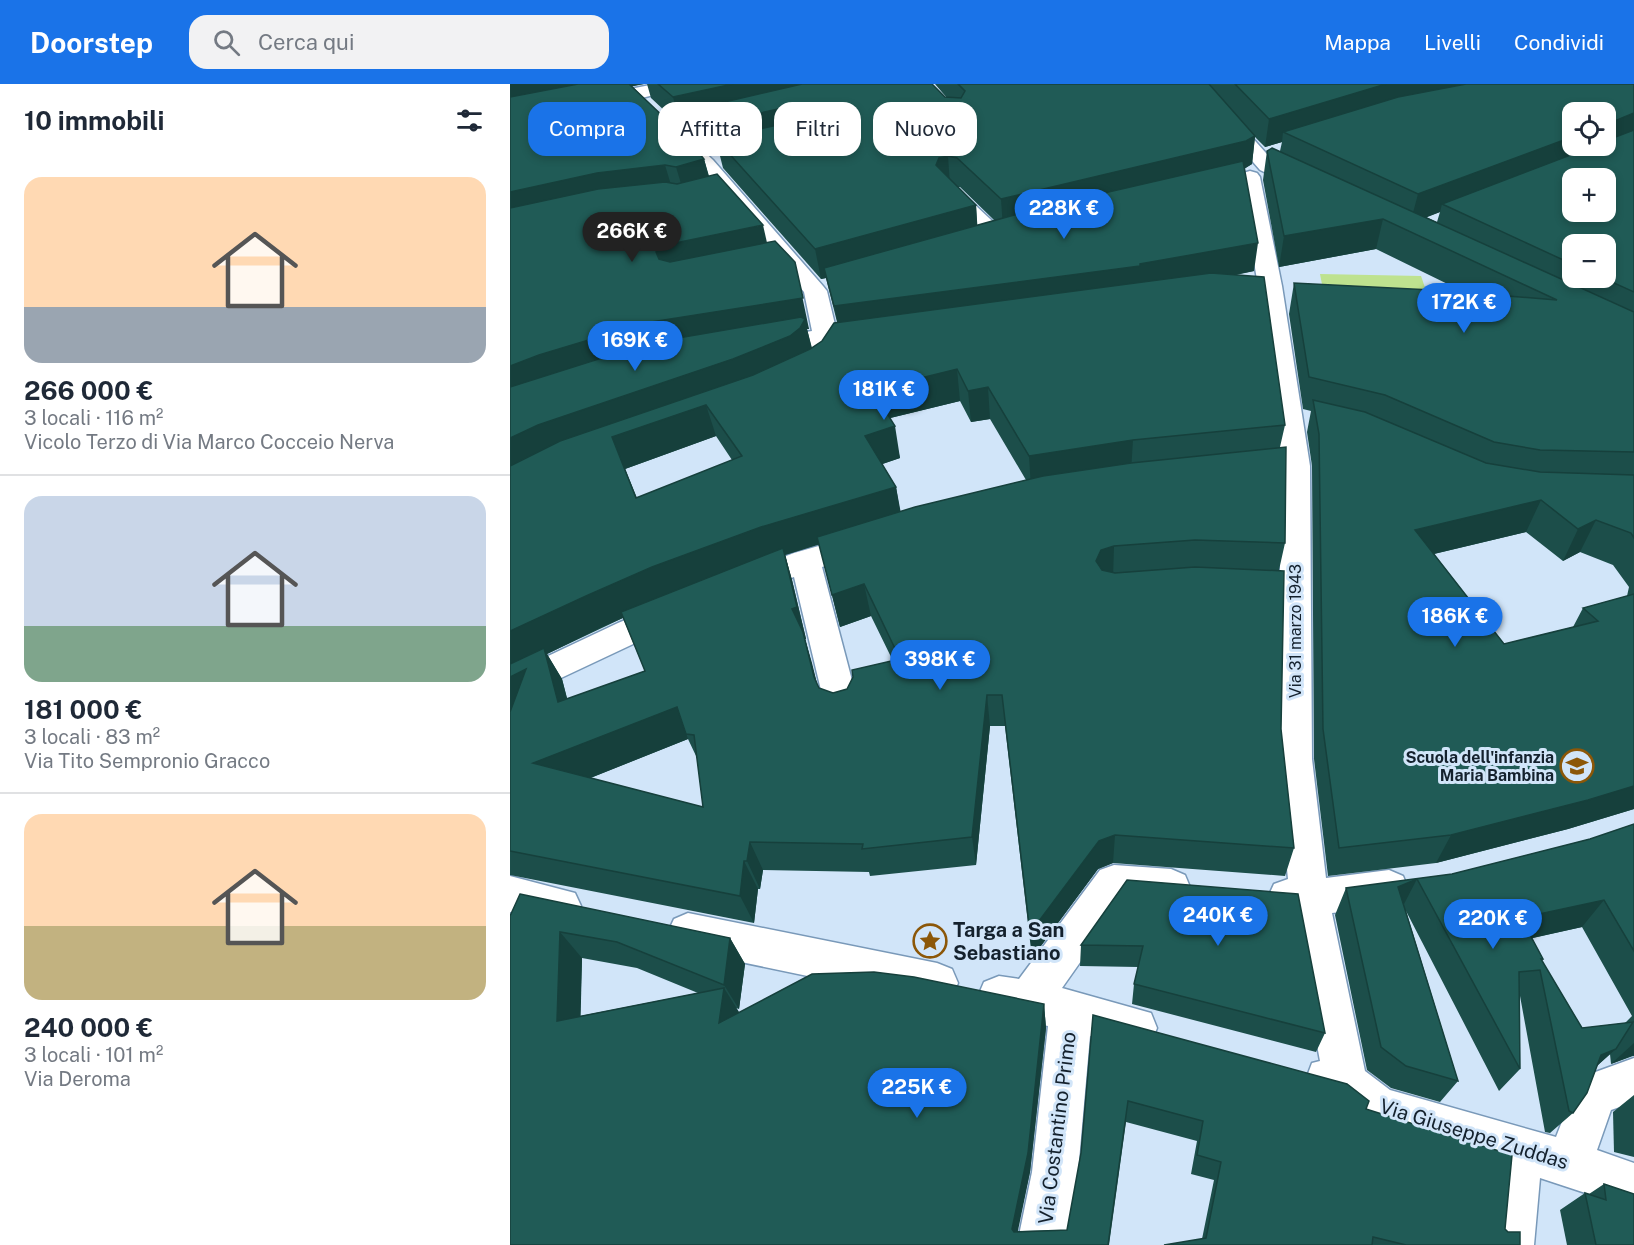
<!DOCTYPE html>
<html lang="it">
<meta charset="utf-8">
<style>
:root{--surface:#fff;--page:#f2f2f3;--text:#1f2937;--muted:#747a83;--line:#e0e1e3;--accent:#1a73e8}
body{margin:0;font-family:"Public Sans",sans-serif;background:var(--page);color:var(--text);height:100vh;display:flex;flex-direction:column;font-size:22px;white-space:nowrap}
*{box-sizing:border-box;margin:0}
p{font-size:20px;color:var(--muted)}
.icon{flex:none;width:33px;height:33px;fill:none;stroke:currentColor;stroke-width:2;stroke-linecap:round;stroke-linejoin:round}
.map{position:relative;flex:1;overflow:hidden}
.sheet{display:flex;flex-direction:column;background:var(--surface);width:510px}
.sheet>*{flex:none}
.banner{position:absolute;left:18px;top:18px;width:570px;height:54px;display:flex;gap:12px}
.buttons{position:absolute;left:1052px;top:18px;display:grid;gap:12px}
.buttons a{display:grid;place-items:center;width:54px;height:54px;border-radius:12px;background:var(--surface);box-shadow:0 3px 9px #0003;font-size:30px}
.price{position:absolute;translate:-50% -51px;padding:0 14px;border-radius:21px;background:var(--accent);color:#fff;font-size:20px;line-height:39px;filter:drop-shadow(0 2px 3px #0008)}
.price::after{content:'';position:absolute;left:50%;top:36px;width:18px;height:14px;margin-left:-9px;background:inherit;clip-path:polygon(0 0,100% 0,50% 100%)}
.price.active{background:#222;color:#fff}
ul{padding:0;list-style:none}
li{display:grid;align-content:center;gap:12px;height:318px;padding:0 24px}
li+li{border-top:2px solid var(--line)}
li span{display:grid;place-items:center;height:186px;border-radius:18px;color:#555}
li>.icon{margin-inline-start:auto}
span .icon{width:108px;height:108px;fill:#fffc;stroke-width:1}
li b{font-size:26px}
h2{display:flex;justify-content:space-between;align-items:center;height:72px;padding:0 24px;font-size:26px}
.pill{padding:0 21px;border-radius:18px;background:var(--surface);box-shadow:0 3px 9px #0003;font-size:21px;line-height:54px}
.pill.active{background:var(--accent);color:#fff}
header{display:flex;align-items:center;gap:36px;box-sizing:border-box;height:84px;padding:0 30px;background:var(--accent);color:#fff}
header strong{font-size:28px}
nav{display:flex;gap:33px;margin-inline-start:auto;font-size:21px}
.search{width:420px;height:54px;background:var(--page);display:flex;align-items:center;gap:15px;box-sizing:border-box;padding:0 21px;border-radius:18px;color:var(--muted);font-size:22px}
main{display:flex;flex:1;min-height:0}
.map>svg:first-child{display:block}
.green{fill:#bee28f}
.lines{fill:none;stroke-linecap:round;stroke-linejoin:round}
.minor-casing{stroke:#7999b9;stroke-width:3}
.minor{fill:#fff;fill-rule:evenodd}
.wall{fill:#1c4e4a;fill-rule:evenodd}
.shaded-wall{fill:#16403c}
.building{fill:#205b56;stroke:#16403c;stroke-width:1.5;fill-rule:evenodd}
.labels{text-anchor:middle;stroke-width:6;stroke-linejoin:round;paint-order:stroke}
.street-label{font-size:16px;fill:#14212d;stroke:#d1e5f9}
.poi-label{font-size:16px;font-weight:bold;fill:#14212d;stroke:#d1e5f9;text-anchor:end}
.near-poi-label{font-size:20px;font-weight:bold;fill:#14212d;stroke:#d1e5f9;text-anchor:start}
.near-street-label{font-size:20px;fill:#14212d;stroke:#d1e5f9}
</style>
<header>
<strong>Doorstep</strong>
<div class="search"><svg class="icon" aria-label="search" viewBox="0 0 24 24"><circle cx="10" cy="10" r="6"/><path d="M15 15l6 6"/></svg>Cerca qui</div>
<nav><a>Mappa</a><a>Livelli</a><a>Condividi</a></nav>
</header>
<main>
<section class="sheet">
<h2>10 immobili<svg class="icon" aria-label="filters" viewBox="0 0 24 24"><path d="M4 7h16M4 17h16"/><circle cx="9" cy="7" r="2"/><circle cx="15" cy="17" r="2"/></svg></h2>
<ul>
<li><span style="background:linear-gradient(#ffd9b3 70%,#9aa5b1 0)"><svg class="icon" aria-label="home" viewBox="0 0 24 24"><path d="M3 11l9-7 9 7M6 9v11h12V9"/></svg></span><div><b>266 000 €</b><p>3 locali · 116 m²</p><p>Vicolo Terzo di Via Marco Cocceio Nerva</p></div></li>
<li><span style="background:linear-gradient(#c9d6e8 70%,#7fa58c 0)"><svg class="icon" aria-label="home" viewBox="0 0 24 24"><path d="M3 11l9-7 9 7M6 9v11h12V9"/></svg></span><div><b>181 000 €</b><p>3 locali · 83 m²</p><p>Via Tito Sempronio Gracco</p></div></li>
<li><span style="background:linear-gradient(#ffd9b3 60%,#c2b280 0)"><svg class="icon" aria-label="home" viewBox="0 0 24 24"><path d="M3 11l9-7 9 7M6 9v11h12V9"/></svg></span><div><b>240 000 €</b><p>3 locali · 101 m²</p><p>Via Deroma</p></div></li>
</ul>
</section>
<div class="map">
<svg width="1124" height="1161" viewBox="0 0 1124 1161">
<rect width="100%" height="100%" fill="#d1e5f9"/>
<!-- green -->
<path class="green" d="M810,190L911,192L920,218L815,216Z"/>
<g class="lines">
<!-- minor casing -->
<g class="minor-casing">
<g id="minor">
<path d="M145,0H174L171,4L124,16L0,41V29Z"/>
<path d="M675,0H694L764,78L793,92L796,96L793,100H779L750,86Z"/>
<path d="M162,42L169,44L203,76L313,202L317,207L328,253L355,250L364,252L367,257L364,262L328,268L322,280L313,282L304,280L301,275L305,265C288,257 266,271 247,266L244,261L247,256L302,247L294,208L189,84L155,52L153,48L155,44Z"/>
<path d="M740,87L747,89L750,93L772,202L800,382L802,675L816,794L879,786L893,792L898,804L893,816L879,822L822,829L855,987L880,1006L1046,1053L1069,994L1124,974V1018L1101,1026L1087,1066L1124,1079V1125L1030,1094L1024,1161H976L984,1081L869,1047L853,1041L825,1019L802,1011L796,995L802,979L810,977L783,831L764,826L758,813L764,800L778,795L766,675L772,382L748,202L730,93L733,89Z"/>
<path d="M441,103L448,105L495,149L498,154L495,159L487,161L479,159L434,113L431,109L434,105Z"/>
<path d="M354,449L365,452L369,459L365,466L312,483L349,623L344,633L332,637L320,633L315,623L284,493L238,510L227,507L223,499L227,491L284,469Z"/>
<path d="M159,518L170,522L175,530L170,538L0,618V590L108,539Z"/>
<path d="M604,781L661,785L675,791L680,803L675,815L661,821L614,816L552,904L641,929L647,944L641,959L626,965L580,952L568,1088L555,1161H507L522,1088L538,942L489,932L474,926L468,912L474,898L489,892L509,895L590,786Z"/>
<path d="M0,792L65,809L71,822L65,835L51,840L0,828Z"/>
<path d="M178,829L427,879L442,885L448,899L442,913L427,919L178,867L164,861L158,848L164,835Z"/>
</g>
</g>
<!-- minor -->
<use href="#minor" class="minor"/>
</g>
<!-- wall -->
<g class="wall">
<path d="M0,0H134L122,2L194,75L199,92L257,159L299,245H297L302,264L312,257L327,238L316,194L311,195L213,84L209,68L201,71L184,55L179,39L171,42L141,14L137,0H422L435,13L437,14L425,0H1124V725L1058,745L926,779L818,792L804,675L802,382L797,348L801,327L793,325L779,230L784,199L956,209L866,165L769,183L753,96L757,67H770L772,58L755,63L745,53L742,80L734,85L744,187L726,191L775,341L770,363L775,459L769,486L771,645L784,764L775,792L603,779L588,785L522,874L495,642H480L466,781L360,792L359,788L253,786L250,805H248L244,839L0,791ZM448,103H450L485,137L467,142L466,121ZM930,128L927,138L916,133ZM1062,160L1095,194H1062ZM450,317L461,338L480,335L516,396L390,428L386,403L372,380L390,374L380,334ZM206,352L222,376L127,414L115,385ZM1016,448L1053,477L1070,468L1103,481L1119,503L1117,512L1073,524L1063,543L994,560L924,470ZM309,460L330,543L361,532L383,577L337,605L323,609L309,604L307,600L295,555H296L282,496L275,471ZM113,534L135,587L57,615L52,595L37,570ZM178,655L187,674L193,723L80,694Z"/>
<path d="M1124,740V972H1123L1101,980L1100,970L1087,982L1063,1029L1040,1049L1035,1048L1010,912V985L989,1007L896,827L948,997L930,1018L881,1004L857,986L825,831L836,804L942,790L1080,755ZM1072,843L1122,932L1115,939L1072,944L1032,877L1033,875L1022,854Z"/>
<path d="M617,796L815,949L806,968L622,920L624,900L628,883L570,882L571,861Z"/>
<path d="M0,832L220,854L235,880L229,925L226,924L229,929L534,920L536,944L520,1088L507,1147L557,1146L571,1069L583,931L856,1025L995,1145L1010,1161H654L692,1155L704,1096L681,1090L687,1057L616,1038L599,1161H0ZM72,874L127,884L188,909L70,932Z"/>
<path d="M1124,1011V1073L1104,1068L1103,1028Z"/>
<path d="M1094,1100L1124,1161H1057L1050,1126L1075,1109L1079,1110Z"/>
</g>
<!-- shaded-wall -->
<g class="shaded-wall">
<path d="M0,0H134L0,27Z"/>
<path d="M223,0H348L176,27L179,39L171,42L163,13Z"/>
<path d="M876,0H1012L773,48L772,58L755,63L759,35Z"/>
<path d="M268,25L273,53L206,55L209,68L201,71L193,42Z"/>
<path d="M1124,29V52L932,120L930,128L900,140L908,110L1062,53V62H1095V41Z"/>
<path d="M745,52L742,80L732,86L493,145L491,115Z"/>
<path d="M438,72L440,101L426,81L429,74Z"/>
<path d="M194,75L202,105L175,113L166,83Z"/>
<path d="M155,81L164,111L0,141V108L87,89Z"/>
<path d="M466,121L468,151L314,184L316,194L311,195L305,165Z"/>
<path d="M873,135L866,165L769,183L774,152Z"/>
<path d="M253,141L260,172L156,199L146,168L151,162Z"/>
<path d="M748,159L744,187L628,209L330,250L324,222L630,180Z"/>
<path d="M285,178L299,245H297L302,266L297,276L43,373L0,394V282Z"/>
<path d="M447,285L450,317L368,337L362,306Z"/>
<path d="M478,303L480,335L461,338L458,307Z"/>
<path d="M196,321L206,352L115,385L139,446L102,353Z"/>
<path d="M385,342L390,374L361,384L355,352Z"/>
<path d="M623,356L621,388L521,404L519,372Z"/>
<path d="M386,403L392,435L275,471L282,496L296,555H295L302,579L313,624L156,515L92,543L37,570L52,595L66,648L48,618L35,570L0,587V547L76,512L142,483L251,443Z"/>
<path d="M1031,416L1016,448L894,477L905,446Z"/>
<path d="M1086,436L1070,468L1053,477L1068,445Z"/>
<path d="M604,462L603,494L590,498L586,477L591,466Z"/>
<path d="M354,500L361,532L330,543L322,511Z"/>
<path d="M16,585L0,634V593Z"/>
<path d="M477,611L480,642L466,781L462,753Z"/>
<path d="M167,623L178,655L43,709L23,679Z"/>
<path d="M1124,702V725L1058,745L926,779L941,751Z"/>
<path d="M605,751L603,779L588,785L522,874L520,849L589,757Z"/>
<path d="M240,758L253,786L250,805L237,777Z"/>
<path d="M234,777L248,805L244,839L230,812Z"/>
<path d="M907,795L893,822L888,803Z"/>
<path d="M1094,816L1072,843L992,861L1011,834Z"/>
<path d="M50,848L72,874L70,960L47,937Z"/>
<path d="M220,854L235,880L229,925L214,901Z"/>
<path d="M214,904L229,928L224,963L209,939Z"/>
<path d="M534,920L536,944L520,1088L505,1161L502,1145Z"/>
<path d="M1124,959V971L1101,980Z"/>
<path d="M1106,965L1081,987L1091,971Z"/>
</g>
<!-- building -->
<g class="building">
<path d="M68,0H119L179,57L194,75L166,83L155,81L87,89L0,108V13Z"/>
<path d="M148,0H223L163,13Z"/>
<path d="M292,0H422L435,13L451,14L455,7L448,0H699L745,52L736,57L491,115L447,74L438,72L429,74L426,81L466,121L305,165L206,55L276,39L281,33L277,27L268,25L193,42L176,27Z"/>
<path d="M725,0H876L759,35Z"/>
<path d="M956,0H1124V29L1095,41V28H1062V53L908,110L773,48L888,13Z"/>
<path d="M1124,46V208L1093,194H1095V160H1062V180L932,120L1084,62H1095V57ZM1062,94H1095V128H1062Z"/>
<path d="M762,64L1124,228V368L1030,366L984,358L875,311L799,293L784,199L922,206L1047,216L873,135L774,152L757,67Z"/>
<path d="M733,77L748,159L630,180V182L324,222L314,184L529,124Z"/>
<path d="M207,90L253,141L151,162L146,168L149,175L160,178L265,157L285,178L293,214L135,239L29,271L0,282V124L88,105L155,98L167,100Z"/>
<path d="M701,189L754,193L775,341L623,356L519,372L478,303L458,307L447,285L362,306L385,342L355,352L386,403L251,443L142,483L76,512L0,547V382L50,357L243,291L300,265L312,257L324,239ZM196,321L232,372L126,414L102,353Z"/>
<path d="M291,233L295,235L290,244L280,252L223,275L28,341L0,354V303L139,259Z"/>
<path d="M803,316L855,328L976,379L1030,388L1124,391V454L1121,449L1086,436L1068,445L1031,416L905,446L994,560L1088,537L1073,524L1124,510V702L1078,716L941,751L829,764L813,645L809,350Z"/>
<path d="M776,363L775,459L685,456L604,462L591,466L586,477L592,486L605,489L685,483L774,487L771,645L784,764L605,751L589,757L520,849L492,611H477L462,753L352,765L353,760L240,758L237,777H234L230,812L0,767V628L16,585L0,593V580L34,564L48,618L135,587L111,528L273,464L287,523L282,525L293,548L304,593L309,604L323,609L337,605L343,593L342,586L390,575L354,500L322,511L307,453L405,423L533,392L621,379ZM167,623L176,650L184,651L193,723L23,679Z"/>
<path d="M1124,740V867L1094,816L1011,834L1033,875H1031L1072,944L1123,938L1106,965L1091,971L1077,1009L1063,1029L1059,1027L1030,886L1009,888L1010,985L907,795L888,803L948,997L896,982L871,963L836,804L942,790L1080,755Z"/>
<path d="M617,796L788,810L815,949L624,900L633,862L571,861Z"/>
<path d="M10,810L220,854L214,901L107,858L50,848L47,937L214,904L209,939L302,890L364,888L404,893L534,920L518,1069L502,1145L504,1148L557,1146L571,1069L583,931L837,1000L859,1017L856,1025L1002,1071L995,1145L998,1148H1010V1161H896L863,1153L862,1161H654L696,1154L711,1078L687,1071L693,1037L618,1017L598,1161H0V832Z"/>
<path d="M1094,1100L1124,1110V1161H1086L1075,1109L1096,1116Z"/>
</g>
<!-- icons -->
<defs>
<g id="school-ring" transform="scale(1.725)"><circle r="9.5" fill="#d1e5f9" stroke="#8c5708" stroke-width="1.5"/><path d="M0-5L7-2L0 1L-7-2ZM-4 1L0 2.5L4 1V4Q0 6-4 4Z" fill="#8c5708"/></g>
<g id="sight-ring" transform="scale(1.725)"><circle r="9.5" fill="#d1e5f9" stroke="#8c5708" stroke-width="1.5"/><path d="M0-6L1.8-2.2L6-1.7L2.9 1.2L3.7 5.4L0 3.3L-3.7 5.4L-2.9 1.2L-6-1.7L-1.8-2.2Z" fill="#8c5708"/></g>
</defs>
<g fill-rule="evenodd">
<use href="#school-ring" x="1067" y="682"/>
<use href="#sight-ring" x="420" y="857"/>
</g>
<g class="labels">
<!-- street labels -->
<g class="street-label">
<text transform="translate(785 547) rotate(-90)" y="6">Via 31 marzo 1943</text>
</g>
<!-- poi labels -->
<g class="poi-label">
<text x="1044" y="679">Scuola dell'infanzia<tspan x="1044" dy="18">Maria Bambina</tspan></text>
</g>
<!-- near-poi labels -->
<g class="near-poi-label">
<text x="443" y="853">Targa a San<tspan x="443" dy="23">Sebastiano</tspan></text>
</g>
<!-- near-street labels -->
<g class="near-street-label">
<text transform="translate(547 1044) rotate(-83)" y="7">Via Costantino Primo</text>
<text transform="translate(964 1050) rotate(17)" y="7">Via Giuseppe Zuddas</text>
</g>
</g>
</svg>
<div class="buttons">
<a><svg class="icon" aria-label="locate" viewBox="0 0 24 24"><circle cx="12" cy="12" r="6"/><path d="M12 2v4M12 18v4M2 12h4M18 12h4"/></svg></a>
<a>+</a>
<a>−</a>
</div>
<b class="price" style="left:554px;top:156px">228K €</b>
<b class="price active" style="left:122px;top:179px">266K €</b>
<b class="price" style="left:954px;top:250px">172K €</b>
<b class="price" style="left:125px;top:288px">169K €</b>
<b class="price" style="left:374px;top:337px">181K €</b>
<b class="price" style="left:945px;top:564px">186K €</b>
<b class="price" style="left:430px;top:607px">398K €</b>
<b class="price" style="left:708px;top:863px">240K €</b>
<b class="price" style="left:983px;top:866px">220K €</b>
<b class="price" style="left:407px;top:1035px">225K €</b>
<div class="banner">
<a class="pill active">Compra</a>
<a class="pill">Affitta</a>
<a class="pill">Filtri</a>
<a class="pill">Nuovo</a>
</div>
</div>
</main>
